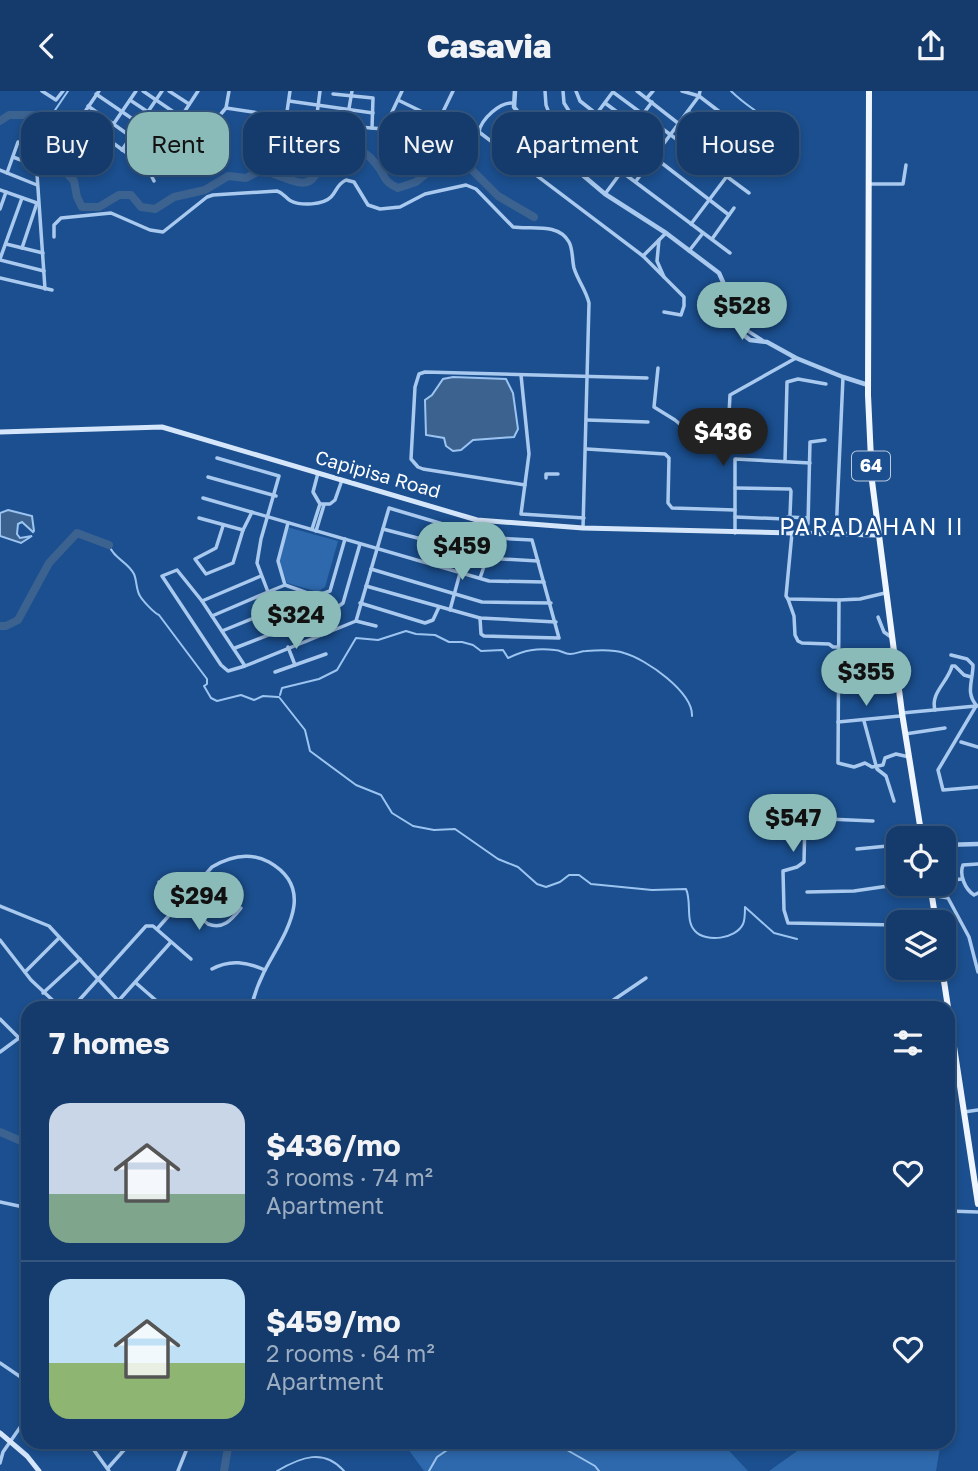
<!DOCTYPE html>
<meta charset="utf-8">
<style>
:root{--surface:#143b6b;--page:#214673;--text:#f1f3f6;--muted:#9dadc1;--line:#33557e;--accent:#8bbbb9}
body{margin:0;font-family:"Golos Text",sans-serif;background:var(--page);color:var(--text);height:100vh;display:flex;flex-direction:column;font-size:26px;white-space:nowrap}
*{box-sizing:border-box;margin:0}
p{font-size:23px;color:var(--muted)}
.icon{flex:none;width:38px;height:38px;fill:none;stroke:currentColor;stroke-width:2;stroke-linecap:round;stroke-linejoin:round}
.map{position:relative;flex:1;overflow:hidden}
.details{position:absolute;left:21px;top:910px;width:934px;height:448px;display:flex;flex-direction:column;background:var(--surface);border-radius:21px;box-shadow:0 4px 10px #0003,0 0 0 2px var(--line)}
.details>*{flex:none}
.guide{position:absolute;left:21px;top:21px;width:936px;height:63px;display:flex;gap:14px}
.fabs{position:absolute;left:886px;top:735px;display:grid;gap:14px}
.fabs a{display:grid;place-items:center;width:70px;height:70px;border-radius:14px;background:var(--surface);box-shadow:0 4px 10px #0003,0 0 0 2px var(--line);font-size:35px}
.price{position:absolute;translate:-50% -60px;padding:0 16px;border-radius:24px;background:var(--accent);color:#111;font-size:23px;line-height:46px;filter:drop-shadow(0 2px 4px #0008)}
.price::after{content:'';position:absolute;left:50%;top:42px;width:21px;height:16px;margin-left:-10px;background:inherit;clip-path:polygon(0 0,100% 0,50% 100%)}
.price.selected{background:#222;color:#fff}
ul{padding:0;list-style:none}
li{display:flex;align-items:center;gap:21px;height:175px;padding:0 28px}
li+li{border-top:2px solid var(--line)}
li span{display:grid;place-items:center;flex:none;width:196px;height:140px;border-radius:21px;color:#555}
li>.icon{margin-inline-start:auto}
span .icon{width:84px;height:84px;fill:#fffc;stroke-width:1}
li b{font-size:30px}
h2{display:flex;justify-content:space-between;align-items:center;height:84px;padding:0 28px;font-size:30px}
.tag{padding:0 24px;border-radius:21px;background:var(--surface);box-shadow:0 4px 10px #0003,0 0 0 2px var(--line);font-size:24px;line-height:63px}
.tag.selected{background:var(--accent);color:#111}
header{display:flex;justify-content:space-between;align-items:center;height:91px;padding:0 28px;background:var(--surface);font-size:32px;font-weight:800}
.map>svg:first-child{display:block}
.green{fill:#2e69ad}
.water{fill:#3c6290;stroke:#9cc4f0;stroke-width:2}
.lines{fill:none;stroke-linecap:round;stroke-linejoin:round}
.stream{stroke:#9cc4f0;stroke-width:2}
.river{stroke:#3c6290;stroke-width:8}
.minor{stroke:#a9c9ee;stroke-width:3.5}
.tertiary{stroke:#a9c9ee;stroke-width:4.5}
.secondary{stroke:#d6e6fa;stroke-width:5}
.primary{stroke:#f0f6ff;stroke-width:6}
.labels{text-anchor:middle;stroke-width:5;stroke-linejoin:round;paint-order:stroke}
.shield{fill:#1b4f8f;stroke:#bbcadd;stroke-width:2}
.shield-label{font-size:18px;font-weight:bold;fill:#fff}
.street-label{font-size:19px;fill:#fff;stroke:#1b4f8f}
.quarter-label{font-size:23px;letter-spacing:2px;fill:#fff;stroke:#1b4f8f}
</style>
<header><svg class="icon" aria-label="back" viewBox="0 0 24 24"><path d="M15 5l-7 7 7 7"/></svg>Casavia<svg class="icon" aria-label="share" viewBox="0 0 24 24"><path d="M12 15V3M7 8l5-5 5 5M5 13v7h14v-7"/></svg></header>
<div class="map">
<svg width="978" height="1380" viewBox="0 0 978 1380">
<rect width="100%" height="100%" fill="#1b4f8f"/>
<!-- green -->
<g class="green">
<path d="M287,436L338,450L325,496L318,501L287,492L279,471Z"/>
<path d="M357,1351H721L748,1380H424L405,1354Z"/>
<path d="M810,1351H941L936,1380H769Z"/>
</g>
<!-- water -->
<g class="water">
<path d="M453,286L506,288L513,302L518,338L514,346L473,349L461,359L453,360L446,355L444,347L426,344L425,309L432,304L443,288Z"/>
<path d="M8,419L32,425L34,440L33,441L22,431L18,433L17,443L20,447L32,445L21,452L0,445V422Z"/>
</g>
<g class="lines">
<!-- stream -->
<g class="stream">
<path d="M731,0C762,31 794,29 775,85"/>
<path d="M45,34L68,0"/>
<path d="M109,454C113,467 128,471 134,483C137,490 136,499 140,505C143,510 154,522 159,524L207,588V593L204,595L211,607L217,610L241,604L254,609L263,605L278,606"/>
<path d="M280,604L282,597L319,588L337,579L356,547L378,549L406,540L416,543L435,544L449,551H462L473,554L481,560L503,559L508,567C525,559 536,557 555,559C561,559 564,563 570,563C576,563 581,560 586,560C598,559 613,558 624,562C646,568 693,601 692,625"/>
<path d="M279,606L305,639L310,660L356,694L381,704L392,722L413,735L434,739L455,738L498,768L518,776L537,793L546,796L560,791L569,784H579L591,793L652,799L686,798C692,811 685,830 695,840C706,852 736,848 743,833C745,829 745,821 745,816L774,842L797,848"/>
<path d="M553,1351L595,1375L599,1380"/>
<path d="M277,1380C301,1366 324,1357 344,1380"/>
<path d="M429,1380L437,1366L459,1351"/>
</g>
<!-- river -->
<g class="river">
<path d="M0,30L9,24H33L45,34L58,72L74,90L77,106L82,116H99L119,104H131L141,116L155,118L174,106L205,99L228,85L246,87L261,79C301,90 314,110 325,54C346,52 362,55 376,73C386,85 382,90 398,97L416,91L432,78L465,72L498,105L534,126"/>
<path d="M0,535H6L18,529L49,472L77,442L109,454"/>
<path d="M0,1041L28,1053"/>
<path d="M224,1380L229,1351"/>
</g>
<!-- minor -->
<g class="minor">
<path d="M42,0L56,9L63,0"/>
<path d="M99,0L80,28L135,68L139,69L220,24L226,17L229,0"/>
<path d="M143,0L181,26"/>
<path d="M169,0L189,13"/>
<path d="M545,0L546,14L549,22L578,48L730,162"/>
<path d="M563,0L564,12L569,20L617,59"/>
<path d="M576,0L580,10L626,46"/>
<path d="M637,0L734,76"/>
<path d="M613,1L749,102"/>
<path d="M96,3L140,33"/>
<path d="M333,3L373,7L372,37"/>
<path d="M647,7L653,0"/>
<path d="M130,9L148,21"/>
<path d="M398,9L439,29"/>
<path d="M289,10L373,22"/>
<path d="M513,12C500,11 481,28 479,41L643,165L684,206V215L681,224L664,221"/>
<path d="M605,12L662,54"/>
<path d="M88,15L147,57L151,64"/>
<path d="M226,17L346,35L384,38L426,56L453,0"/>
<path d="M688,20L745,61"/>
<path d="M207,31L223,60"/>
<path d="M316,31L320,0"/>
<path d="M346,35L352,0"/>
<path d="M253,38L284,43"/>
<path d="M384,38L402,0"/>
<path d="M190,39L181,26L198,0"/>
<path d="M188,41L205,70"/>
<path d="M400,44L406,30"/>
<path d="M104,47L136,0"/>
<path d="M578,48L612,2"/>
<path d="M167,53L180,79"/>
<path d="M122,59L162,0"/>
<path d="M251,59L256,22"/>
<path d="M697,64L706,52"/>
<path d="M13,66L37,75"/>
<path d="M654,66L729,124L734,117"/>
<path d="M143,68L154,90"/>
<path d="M280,69L290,0"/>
<path d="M608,70L652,11"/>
<path d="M0,79L37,94"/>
<path d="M7,82L18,51L35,54L45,198"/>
<path d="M636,90L699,5L682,0"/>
<path d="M869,93H903L906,74"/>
<path d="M0,99L37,112"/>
<path d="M605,103L622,80"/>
<path d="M0,118L6,101"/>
<path d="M691,133L755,48L699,5L700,0"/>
<path d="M54,146V134L61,127L111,122L150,139L163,141L207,106L213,104L277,100C284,102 285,107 291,110C301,115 323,114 331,106C337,100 337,93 346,89L354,91L368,114L380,118L400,116L425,103L466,94L476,98L513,136C530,139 558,131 569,151C573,158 572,169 574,177C578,190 586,199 589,212L583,437"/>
<path d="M712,148L729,124"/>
<path d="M659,149L657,170L664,186"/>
<path d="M6,153L43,162"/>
<path d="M22,157L37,112"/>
<path d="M689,160L703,142"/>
<path d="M643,165L666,142"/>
<path d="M0,168L22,107"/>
<path d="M0,169L44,180"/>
<path d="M0,187L52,199"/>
<path d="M740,228L748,240L762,249"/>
<path d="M658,277L654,316L675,329L702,352L725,364L727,361L730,304L796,267"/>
<path d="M521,284L529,363L521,423L584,427"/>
<path d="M587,329L648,331"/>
<path d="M587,358L665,363L669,367L668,412L672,417L735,419"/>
<path d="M217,367L279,385L261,448L257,472L268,501L285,494L278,470L288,432"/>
<path d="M785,370L787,291L798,288L826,293"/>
<path d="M318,382L313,401L320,413H330L335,409L342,389"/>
<path d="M208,386L276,405"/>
<path d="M546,387V383H558"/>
<path d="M525,394L423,378L418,376L411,368L415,296L419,283L425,281L647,287"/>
<path d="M203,407L489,490L544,491"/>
<path d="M735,426L785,428L790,424L791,400L790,398L735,397"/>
<path d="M788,426L808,427"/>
<path d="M199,427L243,439"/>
<path d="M808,433L810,351L825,349"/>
<path d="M223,435L216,457L195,468L206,483L233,472L243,439L252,421"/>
<path d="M312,438L320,413"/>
<path d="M383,438L448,455"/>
<path d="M316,440L324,414"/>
<path d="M735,442V368L810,372"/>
<path d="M792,442L786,505L788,508L839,509L838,672L854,676L865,672L872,676L883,674L885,667L896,663L909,666"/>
<path d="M836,443L843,286"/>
<path d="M485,467L538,470"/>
<path d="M371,478L482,511L551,512"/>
<path d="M480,487L494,447L532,449L559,547L484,545L481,543L480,527"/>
<path d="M285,494L316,505L330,500L345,448"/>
<path d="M366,495L480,527L556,531"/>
<path d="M316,505L329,541"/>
<path d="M788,508L794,525L795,544L798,550L802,552L829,553L833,556H838"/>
<path d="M839,509L860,508L885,502"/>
<path d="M202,510L261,485"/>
<path d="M360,512L425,532L433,529L439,516"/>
<path d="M450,519L460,482L477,429"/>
<path d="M212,525L268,501"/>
<path d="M878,526L884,541L891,546"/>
<path d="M356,530L389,417L453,436L442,475"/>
<path d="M222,540L286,514L301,518L308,529"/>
<path d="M288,556L295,574"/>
<path d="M235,557L335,518L343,512L360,453"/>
<path d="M839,563H863L894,558"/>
<path d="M863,563L870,602L899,599"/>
<path d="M951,564L967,568L973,574C973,590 965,602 977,615"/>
<path d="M245,575L202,510L177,479L162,485L221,574L228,580L245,575L356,530L376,535"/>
<path d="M275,581L326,563"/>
<path d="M976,615L938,679L943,699L978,696"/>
<path d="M935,619C930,602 948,591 952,575H955L964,584L971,586"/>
<path d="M864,630L877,678L886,685L894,710"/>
<path d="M838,631L900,625L902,622L976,615"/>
<path d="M905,643L945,637"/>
<path d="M961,651L978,656"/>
<path d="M873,730L805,727L804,771L797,776L783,780L784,819L788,832L898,834"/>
<path d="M857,758L898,754"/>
<path d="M978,773L963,774C959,784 965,798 974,804L978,802"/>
<path d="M943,790L962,788"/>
<path d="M159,791L208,833C224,839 232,828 241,817"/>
<path d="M807,801L854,800L902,793"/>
<path d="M932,804L948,807L969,846L978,881"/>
<path d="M0,815L49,835L125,917"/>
<path d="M157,838L212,776C230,765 250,761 269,771C320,800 281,847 264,881C258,893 254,904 251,917"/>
<path d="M0,849L31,889L61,917"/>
<path d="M212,878C230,868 247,871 265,879"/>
<path d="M25,881L59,847"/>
<path d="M136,892L159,912"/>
<path d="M43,902L80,868"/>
<path d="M541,910L555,917"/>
<path d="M612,910L619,917"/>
<path d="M72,917L146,835H153L191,868"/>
<path d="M112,917L171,851"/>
<path d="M598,917L612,910L646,887"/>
<path d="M0,928L28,956"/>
<path d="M0,961L19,947"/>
<path d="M964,1021L978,1019"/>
<path d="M0,1111L28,1117"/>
<path d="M948,1120L978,1121"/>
<path d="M22,1156L28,1151"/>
<path d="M0,1272L28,1291"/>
<path d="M88,1351L109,1380"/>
<path d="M0,1372L3,1361L28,1325"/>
<path d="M108,1377L124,1359L127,1351"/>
<path d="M178,1380L186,1360V1351"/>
</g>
<!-- tertiary -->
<g class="tertiary">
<path d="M515,0L514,16L523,28L579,81L605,103L666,142L719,182L739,227L738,237L745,245L750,249L767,251L796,267L843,286L868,294"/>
<path d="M943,754L978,753"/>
</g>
<!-- secondary -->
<g class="secondary">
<path d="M0,341L162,336L477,429L583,437L877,444"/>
<path d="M0,1342L27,1365L39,1380"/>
</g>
<!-- primary -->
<g class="primary">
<path d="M869,0L868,304L872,390L902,622L922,747"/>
<path d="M930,793L936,831"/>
<path d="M942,877L978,1113"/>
</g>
</g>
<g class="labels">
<!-- shield labels -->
<rect class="shield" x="852" y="360.5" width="38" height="29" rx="5"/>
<g class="shield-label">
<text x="871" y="381">64</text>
</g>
<!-- street labels -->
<g class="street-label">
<text transform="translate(378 383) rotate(16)" y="7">Capipisa Road</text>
</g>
<!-- quarter labels -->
<g class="quarter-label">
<text x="872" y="444">PARADAHAN II</text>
</g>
</g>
</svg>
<div class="fabs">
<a><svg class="icon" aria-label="locate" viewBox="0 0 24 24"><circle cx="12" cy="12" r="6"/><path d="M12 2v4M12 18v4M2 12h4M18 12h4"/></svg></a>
<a><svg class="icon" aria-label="layers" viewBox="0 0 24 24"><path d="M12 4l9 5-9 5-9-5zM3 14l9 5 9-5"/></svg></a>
</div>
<b class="price" style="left:742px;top:251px">$528</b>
<b class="price selected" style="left:723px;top:377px">$436</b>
<b class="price" style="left:462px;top:491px">$459</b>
<b class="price" style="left:296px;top:560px">$324</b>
<b class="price" style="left:866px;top:617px">$355</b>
<b class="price" style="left:793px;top:763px">$547</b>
<b class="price" style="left:199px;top:841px">$294</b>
<div class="guide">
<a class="tag">Buy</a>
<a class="tag selected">Rent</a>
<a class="tag">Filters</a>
<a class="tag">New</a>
<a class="tag">Apartment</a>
<a class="tag">House</a>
</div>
<section class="details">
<h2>7 homes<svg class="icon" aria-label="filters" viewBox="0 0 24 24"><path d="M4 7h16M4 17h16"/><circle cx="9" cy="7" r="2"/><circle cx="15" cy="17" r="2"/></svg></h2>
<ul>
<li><span style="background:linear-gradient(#c9d6e8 65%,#7fa58c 0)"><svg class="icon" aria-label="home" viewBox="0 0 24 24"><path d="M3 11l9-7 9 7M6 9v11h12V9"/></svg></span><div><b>$436/mo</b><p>3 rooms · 74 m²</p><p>Apartment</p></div><svg class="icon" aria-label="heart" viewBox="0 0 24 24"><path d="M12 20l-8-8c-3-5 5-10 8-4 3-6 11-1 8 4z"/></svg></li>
<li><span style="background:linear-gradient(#bfe0f5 60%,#8fb573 0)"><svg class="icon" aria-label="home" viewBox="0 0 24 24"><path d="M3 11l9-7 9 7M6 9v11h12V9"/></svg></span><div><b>$459/mo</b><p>2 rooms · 64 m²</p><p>Apartment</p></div><svg class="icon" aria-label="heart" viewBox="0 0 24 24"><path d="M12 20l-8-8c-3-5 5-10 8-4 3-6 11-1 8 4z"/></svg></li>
</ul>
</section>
</div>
